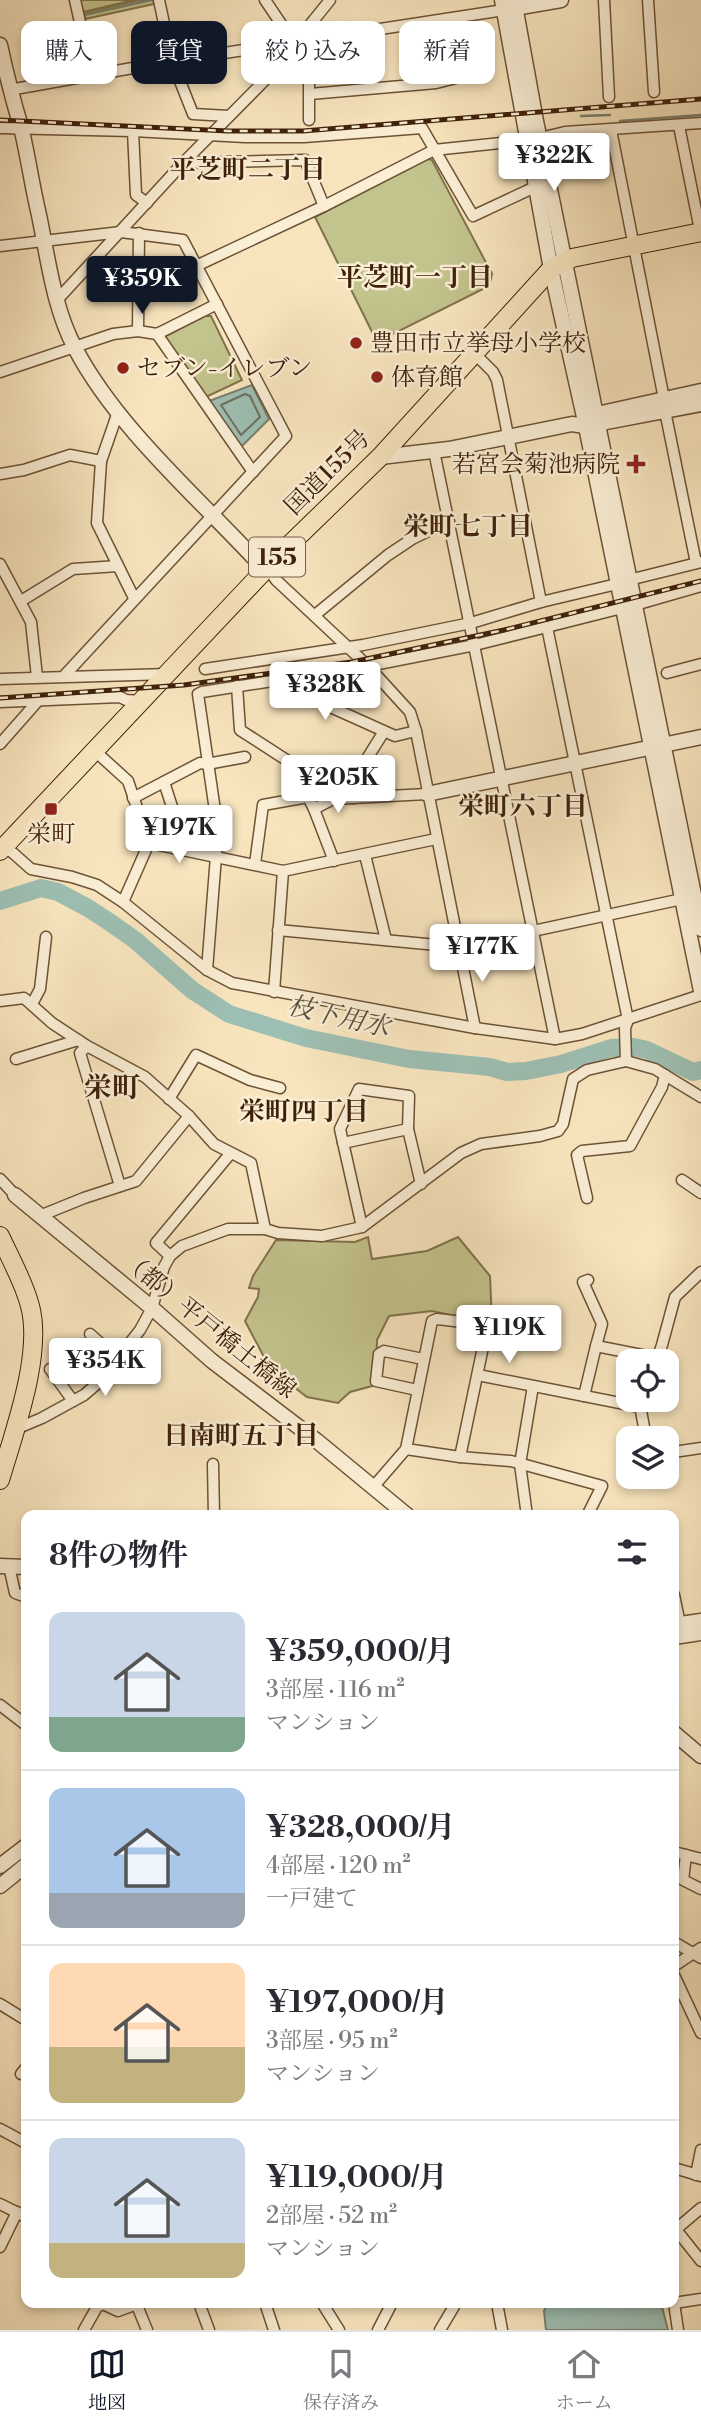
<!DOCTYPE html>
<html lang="ja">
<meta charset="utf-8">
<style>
:root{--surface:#fff;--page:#f7f7f7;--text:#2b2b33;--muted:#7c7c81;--line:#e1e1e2;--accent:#111827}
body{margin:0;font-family:"Libre Bodoni","Noto Serif JP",serif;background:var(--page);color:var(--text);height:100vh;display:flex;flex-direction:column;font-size:26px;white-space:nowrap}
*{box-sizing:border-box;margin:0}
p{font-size:23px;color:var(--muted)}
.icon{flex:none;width:38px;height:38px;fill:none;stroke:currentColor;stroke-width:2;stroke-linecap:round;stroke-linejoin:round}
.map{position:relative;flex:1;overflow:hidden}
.panel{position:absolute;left:21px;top:1510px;width:658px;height:798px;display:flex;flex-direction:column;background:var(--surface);border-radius:14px;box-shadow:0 4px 10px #0003}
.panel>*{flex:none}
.top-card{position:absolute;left:21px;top:21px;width:660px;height:63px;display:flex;gap:14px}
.tools{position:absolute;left:616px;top:1349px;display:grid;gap:14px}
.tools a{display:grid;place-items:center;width:63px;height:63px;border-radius:14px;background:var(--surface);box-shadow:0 4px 10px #0003;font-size:35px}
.price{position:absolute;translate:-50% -60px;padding:0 16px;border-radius:7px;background:#fff;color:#222;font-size:23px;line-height:46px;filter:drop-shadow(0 2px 4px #0008)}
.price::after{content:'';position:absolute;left:50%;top:42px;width:21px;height:16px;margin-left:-10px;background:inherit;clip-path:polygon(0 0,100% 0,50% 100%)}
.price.current{background:var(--accent);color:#fff}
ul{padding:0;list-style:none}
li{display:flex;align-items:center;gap:21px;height:175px;padding:0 28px}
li+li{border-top:2px solid var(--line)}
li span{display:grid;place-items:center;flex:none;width:196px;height:140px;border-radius:14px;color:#555}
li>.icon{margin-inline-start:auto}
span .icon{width:84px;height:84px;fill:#fffc;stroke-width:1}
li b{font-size:30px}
h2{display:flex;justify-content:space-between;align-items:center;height:84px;padding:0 28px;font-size:30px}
.tag{padding:0 24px;border-radius:14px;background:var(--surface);box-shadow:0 4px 10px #0003;font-size:24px;line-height:63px}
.tag.current{background:var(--accent);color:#fff}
.tabs{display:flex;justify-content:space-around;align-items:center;height:98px;border-top:2px solid var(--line);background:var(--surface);font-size:19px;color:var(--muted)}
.tabs a{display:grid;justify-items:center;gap:4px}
.tabs .current{color:var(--accent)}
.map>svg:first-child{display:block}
.green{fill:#c3c38d;stroke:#81724b;stroke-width:2}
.water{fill:#9dbfb3;stroke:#77806f;stroke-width:2}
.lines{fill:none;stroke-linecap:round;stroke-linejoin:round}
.shore{stroke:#6e705e;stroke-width:2}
.stream{stroke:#77806f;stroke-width:2.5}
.river{stroke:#9dbfb3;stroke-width:18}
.minor-casing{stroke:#6d5236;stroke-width:13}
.tertiary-casing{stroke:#6d5236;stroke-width:17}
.trunk-casing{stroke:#3f2109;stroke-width:20}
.minor{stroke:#faeed5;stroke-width:10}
.tertiary{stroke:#faeed5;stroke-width:14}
.trunk{stroke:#f8e5be;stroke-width:18}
.rail-casing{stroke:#3f2109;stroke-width:5}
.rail{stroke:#faeed5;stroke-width:2.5;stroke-dasharray:8;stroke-linecap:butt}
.poi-dot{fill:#8f2418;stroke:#faeed5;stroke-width:2.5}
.labels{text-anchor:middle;stroke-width:5;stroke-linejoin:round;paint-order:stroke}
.shield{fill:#faeed5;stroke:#775e46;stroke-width:2}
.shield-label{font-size:23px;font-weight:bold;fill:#3f2109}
.poi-label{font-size:24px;fill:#3f2109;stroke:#faeed5;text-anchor:start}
.street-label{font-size:24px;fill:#3f2109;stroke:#faeed5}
.neighbourhood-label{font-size:26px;font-weight:bold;fill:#3f2109;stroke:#faeed5}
.water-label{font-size:26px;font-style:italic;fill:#5b503c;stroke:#faeed5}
.quarter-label{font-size:28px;font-weight:bold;fill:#3f2109;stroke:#faeed5}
</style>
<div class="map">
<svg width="701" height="2330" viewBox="0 0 701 2330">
<rect width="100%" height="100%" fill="#f8e5be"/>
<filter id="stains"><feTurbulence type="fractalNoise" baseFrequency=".00286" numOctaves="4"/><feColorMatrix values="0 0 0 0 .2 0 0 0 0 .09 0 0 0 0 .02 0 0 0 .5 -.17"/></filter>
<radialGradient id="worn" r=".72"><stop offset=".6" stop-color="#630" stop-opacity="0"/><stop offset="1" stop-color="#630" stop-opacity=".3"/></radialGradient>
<!-- green -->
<g class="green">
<path d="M80,0H134L83,12Z"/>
<path d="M140,0H153L154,4L85,19L83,13Z"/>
<path d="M428,159L432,160L492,274L489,286L377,342L315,217Z"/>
<path d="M205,316H211L242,380L206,397L162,338Z"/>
<path d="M368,1237L372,1259L427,1251L458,1237L490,1276L492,1324L481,1321V1314L455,1316L432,1311L389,1316L377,1340L376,1381L372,1386L350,1392L338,1403L307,1397L263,1363L264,1357L245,1321L258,1297L259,1289L249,1288L253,1276L276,1240L355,1242Z"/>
</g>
<!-- water -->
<g class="water">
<path d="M252,385L269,419L241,447L209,401Z"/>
<path d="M548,2303H661L668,2330H546L544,2311Z"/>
</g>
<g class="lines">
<!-- shore -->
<path class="shore" d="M245,394L250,396L260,417L241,435L221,405Z"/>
<!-- stream -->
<g class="stream">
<path d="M84,15L151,0"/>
<path d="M581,116L610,115"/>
<path d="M620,121L701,115"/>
</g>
<!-- river -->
<path class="river" d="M0,901L41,888L58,892L88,908L111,923L135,940L192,990L229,1014L306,1038L409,1059L490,1067L507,1072L526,1071L561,1064L611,1048L634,1047L647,1050L693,1072L701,1070"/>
<!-- minor casing -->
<g class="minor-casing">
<g id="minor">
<path d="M75,0L92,76"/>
<path d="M159,0L172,61L193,114L229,116"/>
<path d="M265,0L294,43"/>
<path d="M604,0L609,97"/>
<path d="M648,0L654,92"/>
<path d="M309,41V120"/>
<path d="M9,90L172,61L504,10"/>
<path d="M310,94L436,83L464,76L455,18"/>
<path d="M679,126L701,235"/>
<path d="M0,128L133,131L136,195L147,203"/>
<path d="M611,130L664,399"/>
<path d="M133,131L245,137H304L422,128L473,216L535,187"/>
<path d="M540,138L565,132L701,123"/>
<path d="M183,163L305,160L324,206"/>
<path d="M0,246L121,232L183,240L286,436L64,676"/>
<path d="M196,266L324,206L434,150L528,140"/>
<path d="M58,299L183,163L267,78L330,0"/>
<path d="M138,331L139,233"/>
<path d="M157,334L253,472"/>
<path d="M474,353L493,372L497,380L541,602"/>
<path d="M0,372L113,334L138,331L157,334L217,304"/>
<path d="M665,411L696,563"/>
<path d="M118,412L101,461L97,523L134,598"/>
<path d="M434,451L555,1039"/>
<path d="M0,474L24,470L70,455L101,461"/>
<path d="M0,564L31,622L37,677"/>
<path d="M267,567L276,580L368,666L410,712L416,731L475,1028"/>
<path d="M629,580L701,562"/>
<path d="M21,601L73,569L118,566"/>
<path d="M635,605L701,586"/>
<path d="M315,615L388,555L412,539L449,521"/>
<path d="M205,669L363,645L471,623L541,602L617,584"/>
<path d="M667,673L701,664"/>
<path d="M316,676L317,696L326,705L395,736L416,731"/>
<path d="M0,679L168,674"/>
<path d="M237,686L240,730L291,763L314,809L334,861"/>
<path d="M0,702L120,697L126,700L141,701"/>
<path d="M0,744L37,702"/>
<path d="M95,751L128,781L149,843L123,902L207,970L232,983L475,1028L555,1039L582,1034L701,995"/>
<path d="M164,782L186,850"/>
<path d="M133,798L200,763L207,764L245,757"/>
<path d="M354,798L353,781L383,733"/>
<path d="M314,809L333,799L427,794"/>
<path d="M149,843L283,871L436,839"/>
<path d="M0,845L13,853L31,869L72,877L97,885L123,902"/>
<path d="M365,855L386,940"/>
<path d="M255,864L263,805L308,797"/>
<path d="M278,930L458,947L682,899"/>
<path d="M207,970L218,831L198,694L202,692L368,666L475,645L622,608"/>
<path d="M274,992L283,871"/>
<path d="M0,1001L24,998L52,1023L87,1046L145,1077L189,1116L214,1144L251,1163L265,1229"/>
<path d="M32,1004L40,989L46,937"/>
<path d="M87,1046L80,1053L120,1186"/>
<path d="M16,1059L78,1040"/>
<path d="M626,1061L655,1069L701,1097"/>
<path d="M169,1099L196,1055L250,1080L280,1088"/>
<path d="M343,1143L408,1129"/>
<path d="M0,1179L15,1195"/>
<path d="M682,1180L701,1193"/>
<path d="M587,1198L577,1155L582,1151L630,1146L662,1087L665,1075"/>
<path d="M42,1215L84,1198L136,1181L189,1116"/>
<path d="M362,1227L340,1129L359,1089L409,1096L408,1129L421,1184"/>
<path d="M170,1256L156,1243L230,1154"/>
<path d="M588,1280L583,1282L602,1324L596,1346"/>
<path d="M90,1334L118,1359"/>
<path d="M648,1362L659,1354L662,1345L675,1297L701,1272"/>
<path d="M50,1369L73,1401"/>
<path d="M478,1375L640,1407"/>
<path d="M417,1390L376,1381L379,1354L384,1351L423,1359"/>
<path d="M584,1396L596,1346L652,1357"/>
<path d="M639,1400L646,1438"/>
<path d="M16,1425L23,1426L42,1418L84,1395L98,1383L140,1330L152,1308L164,1267L170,1256L182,1246L228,1229H265L278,1233L322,1236L362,1227L461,1153L481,1144L540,1136L558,1131L563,1124L573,1079L587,1070L626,1061L625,1028L628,1020L547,627"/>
<path d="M406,1449L460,1457L511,1461L602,1486L587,1516"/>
<path d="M667,1453L701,1448"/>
<path d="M213,1464L214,1516"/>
<path d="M374,1486L406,1449L432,1321L437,1319L480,1324L487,1328L460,1457"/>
<path d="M527,1516L520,1464L533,1386"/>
<path d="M9,1566L15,1593L26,1597"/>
<path d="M674,1595L680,1624"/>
<path d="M0,1705L26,1725"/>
<path d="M674,1852L701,1859"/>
<path d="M686,1855L683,1880L701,1889"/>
<path d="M674,1942L701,1958"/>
<path d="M674,1966L701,1948"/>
<path d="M674,1975L701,2033"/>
<path d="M0,2004L26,2020"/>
<path d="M21,2074L26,2068"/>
<path d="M0,2129L26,2143"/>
<path d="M674,2168L701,2176"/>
<path d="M696,2175L701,2150"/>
<path d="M0,2204L26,2217"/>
<path d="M674,2227L701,2261"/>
<path d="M674,2231L701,2208"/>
<path d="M0,2247L17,2212"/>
<path d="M136,2303L147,2330"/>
<path d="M199,2303L209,2330"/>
<path d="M265,2303L274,2330"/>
<path d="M322,2303L339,2330"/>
<path d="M497,2303L502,2330"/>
<path d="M674,2303L701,2299"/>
<path d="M674,2303L678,2330"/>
<path d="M84,2330L97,2307L103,2304L118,2311L137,2304"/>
<path d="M378,2330L392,2303"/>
<path d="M440,2330L456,2303"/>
</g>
</g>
<!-- tertiary casing -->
<g class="tertiary-casing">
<g id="tertiary">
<path d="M502,0L551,269L584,417L701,991"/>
<path d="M514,0L536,121L701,929"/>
<path d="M509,9L561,0"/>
<path d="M0,45C6,73 13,100 21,127C28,156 32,186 39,215C48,259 54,309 75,348C116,426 193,493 253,557L267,567"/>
<path d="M588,416L701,391"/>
<path d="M380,457L449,449L572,424L585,426L701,404"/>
<path d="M427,794L701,737"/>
<path d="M15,1195L152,1308L212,1361L317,1441L408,1516"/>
<path d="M0,1566L26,1567"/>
<path d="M674,1625L701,1621"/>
<path d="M674,1637L701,1633"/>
<path d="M674,1733L701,1756"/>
<path d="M0,1866L26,1846"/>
<path d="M0,1886L26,1865"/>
</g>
</g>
<!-- trunk casing -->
<g class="trunk-casing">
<g id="trunk">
<path d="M0,851L280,554L380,457L551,269L572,258L701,232"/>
<path d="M0,1236C10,1258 24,1282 30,1306C43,1354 14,1432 0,1480"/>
</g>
</g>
<!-- minor -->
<use href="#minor" class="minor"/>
<!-- tertiary -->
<use href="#tertiary" class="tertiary"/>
<!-- trunk -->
<use href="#trunk" class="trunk"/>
<!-- rail casing -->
<g class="rail-casing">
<g id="rail">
<path d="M0,120L228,131H303L701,99"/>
<path d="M0,698L184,685L352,662L504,630L701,581"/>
</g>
</g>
<!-- rail -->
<use href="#rail" class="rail"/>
</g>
<!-- markers -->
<g class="poi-dot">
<circle cx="356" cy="343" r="7"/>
<circle cx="123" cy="368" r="7"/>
<circle cx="377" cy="377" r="7"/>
<path d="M632.5 453.5h7v7h7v7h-7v7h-7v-7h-7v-7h7z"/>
<rect x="44" y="802" width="14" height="14" rx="3.5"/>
</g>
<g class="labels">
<!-- shield labels -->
<rect class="shield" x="249" y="537.5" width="56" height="39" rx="5"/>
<g class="shield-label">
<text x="277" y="565">155</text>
</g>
<!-- poi labels -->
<g class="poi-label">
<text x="370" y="351">豊田市立挙母小学校</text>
<text x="137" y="376">セブン-イレブン</text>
<text x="391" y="385">体育館</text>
<text x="620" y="472" text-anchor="end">若宮会菊池病院</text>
<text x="51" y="842" text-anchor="middle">栄町</text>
</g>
<!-- street labels -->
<g class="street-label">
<text transform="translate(327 472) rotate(-45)" y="8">国道155号</text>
<text transform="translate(209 1325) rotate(39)" y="8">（都）平戸橋土橋線</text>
</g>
<!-- neighbourhood labels -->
<g class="neighbourhood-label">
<text x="248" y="178">平芝町二丁目</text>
<text x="415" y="286">平芝町一丁目</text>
<text x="468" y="535">栄町七丁目</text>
<text x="523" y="815">栄町六丁目</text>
<text x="304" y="1120">栄町四丁目</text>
<text x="241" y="1444">日南町五丁目</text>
</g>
<!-- water labels -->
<g class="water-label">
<text transform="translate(339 1016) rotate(13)" y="9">枝下用水</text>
</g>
<!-- quarter labels -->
<g class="quarter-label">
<text x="112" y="1097">栄町</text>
</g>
</g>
<rect width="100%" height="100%" filter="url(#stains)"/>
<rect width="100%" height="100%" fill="url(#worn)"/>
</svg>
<div class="tools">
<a><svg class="icon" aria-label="locate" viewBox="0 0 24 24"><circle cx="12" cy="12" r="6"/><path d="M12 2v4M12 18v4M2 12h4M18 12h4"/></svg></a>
<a><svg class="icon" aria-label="layers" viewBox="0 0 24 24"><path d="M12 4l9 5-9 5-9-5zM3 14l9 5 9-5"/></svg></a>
</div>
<b class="price" style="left:554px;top:193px">¥322K</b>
<b class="price current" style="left:142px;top:316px">¥359K</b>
<b class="price" style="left:325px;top:722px">¥328K</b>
<b class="price" style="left:338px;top:815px">¥205K</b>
<b class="price" style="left:179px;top:865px">¥197K</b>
<b class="price" style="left:482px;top:984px">¥177K</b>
<b class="price" style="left:509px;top:1365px">¥119K</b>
<b class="price" style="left:105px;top:1398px">¥354K</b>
<div class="top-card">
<a class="tag">購入</a>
<a class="tag current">賃貸</a>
<a class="tag">絞り込み</a>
<a class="tag">新着</a>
</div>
<section class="panel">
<h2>8件の物件<svg class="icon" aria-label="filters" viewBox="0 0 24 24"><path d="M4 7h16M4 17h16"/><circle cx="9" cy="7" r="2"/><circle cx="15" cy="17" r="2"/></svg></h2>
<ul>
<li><span style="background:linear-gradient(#c9d6e8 75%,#7fa58c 0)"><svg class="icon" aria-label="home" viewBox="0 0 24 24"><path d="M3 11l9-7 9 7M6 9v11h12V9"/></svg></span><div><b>¥359,000/月</b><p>3部屋 · 116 m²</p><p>マンション</p></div></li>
<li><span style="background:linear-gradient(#a9c7e8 75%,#9aa5b1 0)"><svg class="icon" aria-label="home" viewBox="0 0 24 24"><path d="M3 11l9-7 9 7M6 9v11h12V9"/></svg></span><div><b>¥328,000/月</b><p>4部屋 · 120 m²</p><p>一戸建て</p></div></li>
<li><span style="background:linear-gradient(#ffd9b3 60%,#c2b280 0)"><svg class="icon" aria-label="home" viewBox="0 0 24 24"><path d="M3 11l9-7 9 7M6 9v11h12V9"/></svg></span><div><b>¥197,000/月</b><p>3部屋 · 95 m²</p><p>マンション</p></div></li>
<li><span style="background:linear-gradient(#c9d6e8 75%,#c2b280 0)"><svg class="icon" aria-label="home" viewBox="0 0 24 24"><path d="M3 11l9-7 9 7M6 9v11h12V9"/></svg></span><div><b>¥119,000/月</b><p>2部屋 · 52 m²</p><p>マンション</p></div></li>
</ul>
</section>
</div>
<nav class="tabs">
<a class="current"><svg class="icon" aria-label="map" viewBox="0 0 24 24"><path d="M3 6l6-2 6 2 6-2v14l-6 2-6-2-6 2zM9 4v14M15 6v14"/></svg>地図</a>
<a><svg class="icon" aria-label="saved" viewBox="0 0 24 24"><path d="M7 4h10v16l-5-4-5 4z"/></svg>保存済み</a>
<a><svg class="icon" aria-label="home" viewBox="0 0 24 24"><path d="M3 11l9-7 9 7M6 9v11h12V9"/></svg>ホーム</a>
</nav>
